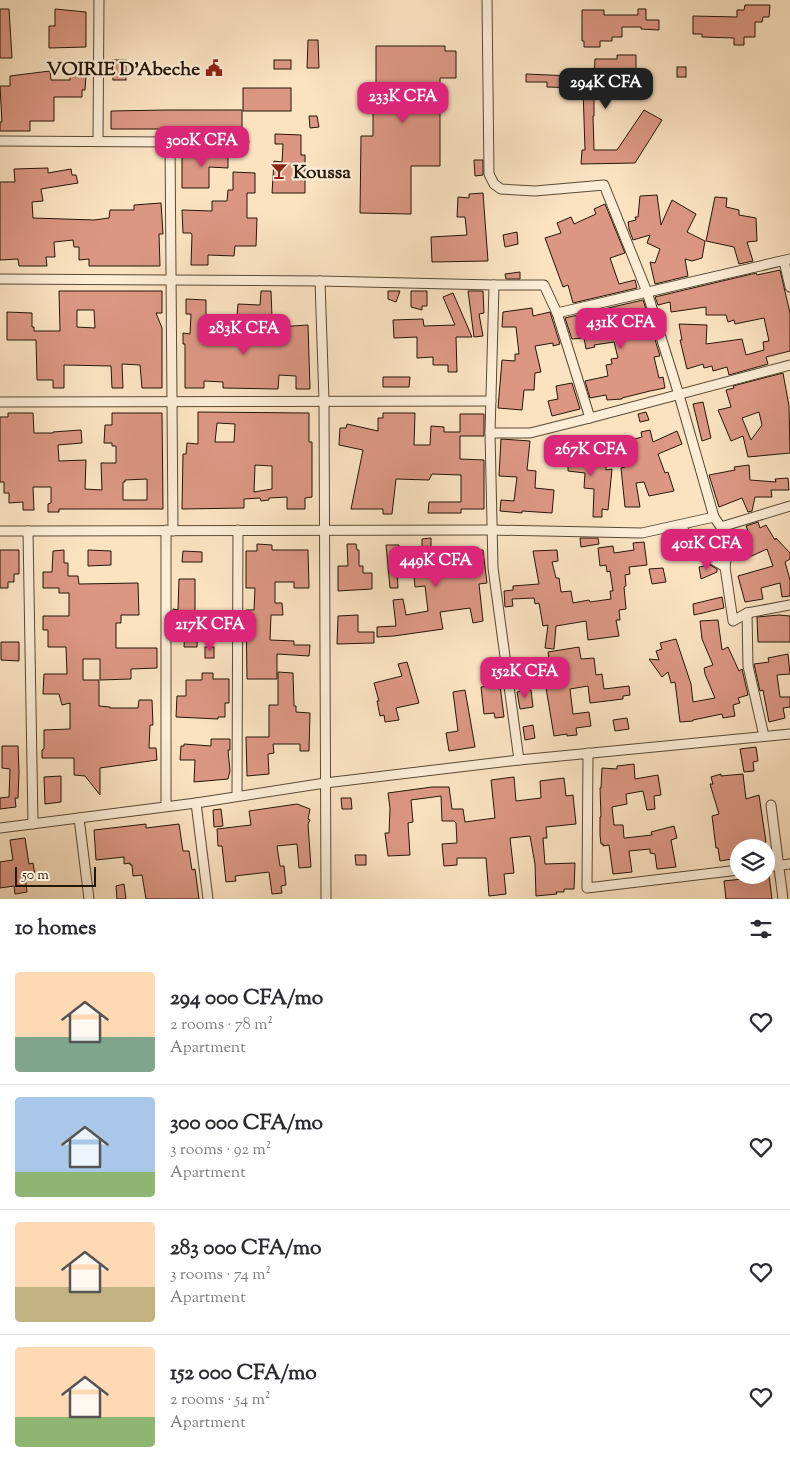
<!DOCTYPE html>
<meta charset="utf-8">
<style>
:root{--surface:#fff;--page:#f2f2f3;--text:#2b2b33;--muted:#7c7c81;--line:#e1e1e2;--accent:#db2777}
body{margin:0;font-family:"Sorts Mill Goudy",serif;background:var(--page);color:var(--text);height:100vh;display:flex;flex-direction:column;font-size:19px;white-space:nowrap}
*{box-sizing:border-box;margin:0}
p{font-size:16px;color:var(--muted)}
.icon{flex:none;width:28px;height:28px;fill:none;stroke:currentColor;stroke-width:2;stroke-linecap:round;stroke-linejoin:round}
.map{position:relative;height:899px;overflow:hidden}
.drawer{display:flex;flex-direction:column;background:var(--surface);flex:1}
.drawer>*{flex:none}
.buttons{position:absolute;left:730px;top:839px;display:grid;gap:10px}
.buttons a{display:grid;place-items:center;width:45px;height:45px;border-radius:50%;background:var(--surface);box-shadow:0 5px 20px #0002;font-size:25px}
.scale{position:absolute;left:15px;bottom:12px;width:81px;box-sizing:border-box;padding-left:5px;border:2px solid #231706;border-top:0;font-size:14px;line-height:18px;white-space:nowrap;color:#231706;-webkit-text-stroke:4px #fcedd7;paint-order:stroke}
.price{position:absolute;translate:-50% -42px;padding:0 11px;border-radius:10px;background:var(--accent);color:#fff;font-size:16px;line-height:32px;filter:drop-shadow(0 1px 2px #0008)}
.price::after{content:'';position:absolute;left:50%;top:30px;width:15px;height:11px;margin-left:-8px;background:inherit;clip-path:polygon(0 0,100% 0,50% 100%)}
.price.selected{background:#222;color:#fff}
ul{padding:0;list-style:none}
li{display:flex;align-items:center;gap:15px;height:125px;padding:0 15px}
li+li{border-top:1px solid var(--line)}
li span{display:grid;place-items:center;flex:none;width:140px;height:100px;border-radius:5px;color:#555}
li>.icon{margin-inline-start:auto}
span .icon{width:60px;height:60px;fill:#fffc;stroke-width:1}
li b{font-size:21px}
h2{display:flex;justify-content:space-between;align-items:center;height:60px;padding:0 15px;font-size:21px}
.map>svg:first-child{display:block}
.building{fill:#dc9784;stroke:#231706;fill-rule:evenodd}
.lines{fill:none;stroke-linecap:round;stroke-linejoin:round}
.street-casing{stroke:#594a35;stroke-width:11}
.street{stroke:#fcedd7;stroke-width:9}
.labels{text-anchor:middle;stroke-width:4.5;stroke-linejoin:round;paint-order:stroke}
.poi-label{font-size:19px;font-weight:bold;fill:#231706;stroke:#fcedd7;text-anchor:end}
</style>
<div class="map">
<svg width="790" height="899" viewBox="0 0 790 899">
<rect width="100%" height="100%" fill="#fbe3c2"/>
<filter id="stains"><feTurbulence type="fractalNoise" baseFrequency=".004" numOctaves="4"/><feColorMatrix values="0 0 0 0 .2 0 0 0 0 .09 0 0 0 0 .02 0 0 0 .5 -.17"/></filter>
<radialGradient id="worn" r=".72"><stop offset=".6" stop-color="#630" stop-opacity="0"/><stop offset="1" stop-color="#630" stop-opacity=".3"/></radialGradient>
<!-- building -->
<g class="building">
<path d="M745,5H770L769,17H763L762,22H755V37H744V45H734V38L702,37V34H693V16L737,17V10H744Z"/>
<path d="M0,9H9L12,58H0Z"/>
<path d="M55,9L86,12V47L49,48V26H55Z"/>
<path d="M638,9H646V20H659V30L641,29V27H622V37H612V41H600V47H584V41H582V10H604V15H638Z"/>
<path d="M308,40H318L319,68H307Z"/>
<path d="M376,46H445V51H456V78H440V166H411V214L360,213L361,136H373V93H376Z"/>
<path d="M617,55H636V73H618V88H594V116H593L594,150H617L644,110L662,120L635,163L581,164L582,150H585L583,88L547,87V82H526V74L594,77L595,59H617Z"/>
<rect x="113" y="60" width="13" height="20"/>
<rect x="274" y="60" width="17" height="9"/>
<rect x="677" y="67" width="9" height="10"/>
<path d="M50,71L51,80H70V75H86L85,90H82V97H54V121H30V131H0V122H2L0,86H10V76Z"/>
<rect x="243" y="88" width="48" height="23"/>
<path d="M166,110H242V129H111V111Z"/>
<path d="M309,116H317L319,127L310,128Z"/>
<path d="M275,134L301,135V155H305V193H272L274,161L282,162L283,144H275Z"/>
<path d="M213,149H228V168L209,167V188H182V154H212Z"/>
<path d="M474,160H483V175L475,176Z"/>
<path d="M48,168V173L71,169L72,175H76L78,183L41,189L43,201L32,202L33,218L94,220L109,218L110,210H134V205L161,203L163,234H159L160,266H89V259L79,260V247H74L73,240L54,242L55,257H46L47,266H19L18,259L0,260V182H15L14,169Z"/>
<path d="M233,172L255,173V193H247V218H257L256,246H235L234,256L208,255V265H191L192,235L191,233H183L182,210L212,211V201H227L228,190H233Z"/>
<path d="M483,193L488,261L432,262L431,237L467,235L465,217H457L458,197L469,198V194Z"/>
<path d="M657,195L661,225L672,200L696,214L687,232L705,241L702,258L692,261L685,259L688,276L655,284L650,262L655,263L660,249L647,243L650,235L633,240L629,229L628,222L636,220L635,217H638L640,196Z"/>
<path d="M715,197L727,198L726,207L739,210V215L756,218L757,241L747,242L753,261L739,264L734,247L706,241Z"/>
<path d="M605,204L625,253L610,258L619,284L635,280L637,288L573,303L568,285L563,287L545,238L561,233L557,223L571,217L574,224L596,214L594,209Z"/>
<path d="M517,232L518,244L505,247L503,235Z"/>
<path d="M780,270L790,313V351L766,357L768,364L729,375L727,367L713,371L712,366L704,368L703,364L687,369L680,340H682L679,324L707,325L706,344L742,339L746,355L764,350L763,342L769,341L764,318L735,324L734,320L728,322L726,315H706V307L671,312L670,302L658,305L655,297L756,273L757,275Z"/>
<path d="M520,272V279H506L505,274Z"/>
<path d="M59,291H162V313H156L162,328V388H142L140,365L122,364L123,388H112L111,366L64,365V388H53V380H37L36,340H7V312L32,313V327H34V331H60ZM77,310H94L95,328L77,327Z"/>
<path d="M261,291H271L272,317L237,315L238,304L260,305Z"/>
<path d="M388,291H400L396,302L388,299Z"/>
<path d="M411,291H427V306H422V310L411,307Z"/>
<path d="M468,291H483L484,313L479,314L483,336L474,337Z"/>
<path d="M453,293L472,337H456L457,372H448V365H433V357L417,358V337L394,338L393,320L423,319L424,326L455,325L443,297Z"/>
<path d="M186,299L206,300V339L234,340V332L244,333V340L277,339V327L308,325L310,389H296V376L279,375L278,389L223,388V382L204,381V388H185V344H183V333L190,334L191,314H186Z"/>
<path d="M643,300L648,315L638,316L639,322L650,323L660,356L654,357L659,378L663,377L665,388L650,391L622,398V399L607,400L606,395L590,398L585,381L608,376L606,365L612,364L611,359L618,358L614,342L594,345L595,347L586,349L584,338L572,339L565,318Z"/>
<path d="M532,308L533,316L550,312L560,344L553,346V343L535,346L541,372L535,373L534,390H524L522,410L498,408L502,360L515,361V354H519L516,327H502L503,312Z"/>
<path d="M783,373L789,406L790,453L748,457L743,436L731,441L718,410L731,407L726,390L734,388L733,386ZM759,412L762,425L751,440L742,418Z"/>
<path d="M383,377H410L409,387H383Z"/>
<path d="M572,383L580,409L552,416L548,401L558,399L556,386Z"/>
<path d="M703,402L711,438L702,441L693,404Z"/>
<path d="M198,412L309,413V442H312V497L305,498V509H287V497L269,498V500L261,501L260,498L244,499V508L182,509L183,454H186L187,443L198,444ZM217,423L235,424L234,442H215ZM255,465L272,466V489L254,492Z"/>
<path d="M646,412L649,420L640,422L638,414Z"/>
<path d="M8,413H33L34,433H53V432L81,430L82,443L58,445L59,461L86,460L85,489L102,490L101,463H116V446H112V443H104L105,425H112V413H162L163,509H59V512H48V504L51,503V487H33L34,510H23V502L9,503V493H4V482H0V417H8ZM147,479V500H123V482H125V480Z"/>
<path d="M383,413H415L414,445H430L431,426L444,427V432H460V414H484V436H460V459L484,460V509H461V513H428L429,502H461V475L432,474L429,480L396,479L392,514H383V509H351L363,450L339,445L340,428H346L347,424L378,431V418H383Z"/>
<path d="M650,430L653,442L677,431L682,444L658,454L665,473L668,472L674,491L649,496L644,482L636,483L640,507H625L621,468L625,467L624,463H629L624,442L642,437L641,432Z"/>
<path d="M501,439L530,441L527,470L536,471L535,488L554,490L552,513L522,511V513L500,511L501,500L514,501L517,477L499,476Z"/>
<path d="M577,448H586L587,460H602V464H606V470L612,469L608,510L602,509V517H593L594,489L584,488L585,473L568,471V465L557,464V454L577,455Z"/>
<path d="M749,465L750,480L776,482L775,479L788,478L789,490H771L772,497H755L752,511L748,512L742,498L719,507L709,475L735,470L734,467Z"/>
<path d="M758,522L760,528L766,525L775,540L776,538L790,553V559L785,562L790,580V596L782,597L780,583L761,588L763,599L745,602L738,576L773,566L767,549L747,558L738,536L748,531L746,526Z"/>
<path d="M431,538V550H438L441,576L457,574L456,550H483L487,583L479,584L483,621L473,623L470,608L440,612L443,629L394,636L377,637V627L396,626L393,600L403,599L406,615L428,611L425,586L415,587L413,566L397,568L398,588H390L386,545H399V550H422V539Z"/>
<path d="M580,538H598L599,544L581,547Z"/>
<path d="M644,542L647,565L629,567L630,574L625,575L626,586L624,587L626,609L619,610L620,620H616L619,636L588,640L586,621L556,626L554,649L545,648L548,625L543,626L539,603L535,604L534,598L512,599L513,606L505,607L504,591L513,590V586L539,584L533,551L557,550L558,561L552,562L556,578H559L561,592L571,591L573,603L589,600L590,602L611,599L610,591H613L610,571L607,572L606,565L600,566L598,548L613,546L614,553L634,550L633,543Z"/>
<path d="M257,544L272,545V550H308L309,588H294V582H275V603H282L283,615H271L270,640L294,641V645H310L309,656L277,654V679H247L246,610H254L255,588H246V551H257Z"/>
<path d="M347,544H356L357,550H359V566H363V573H372V589L338,591V566H348Z"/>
<path d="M0,550H19V574H14V582H8V588H0Z"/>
<path d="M64,550V563H68V576H78L79,584L138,583L139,615H121V623H116V648H157V668L131,669V679L100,680V659H83V680H99V706L110,707V708H138L139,700H152L153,725H150L149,748H156L157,760L100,768V795L85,776L74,775V758H42V750L44,749V730L70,729V703L62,705L59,694H43L44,674H67L66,647H48V630H43V616H69V593H59V588H43V572H52L53,551Z"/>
<path d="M88,550L111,551V565L88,566Z"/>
<path d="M183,551L202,552V562H182Z"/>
<path d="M710,565L717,569V572L701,579L699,567Z"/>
<path d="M663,568L666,582L652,584L649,569Z"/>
<path d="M179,579H195V615H204V624H198L197,647H184L185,628H173V609L178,610Z"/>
<path d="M722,597L724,608L694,615L693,604Z"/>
<path d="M358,615V632H374V643L337,644L338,616Z"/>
<path d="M779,615L790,616V642H758L757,617Z"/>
<path d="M718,620L722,650L728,647L739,671L742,669L748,695L738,698L740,703L733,705L735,716L723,718L722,714L693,720V721L680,722L675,682L671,683L668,672L662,677L649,659L659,660L656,651L662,649L660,643L676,639L691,684L693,702L715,698L705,674L704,668L713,665L702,639L700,621Z"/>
<path d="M1,642H19V661L1,660Z"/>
<rect x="205" y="647" width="9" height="11"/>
<path d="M579,647L581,659L594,658L596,675L602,674L604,689L629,686L630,695L623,696V699L590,703L588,686L570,689L573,714L589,712L591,726L576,728L577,735L567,736V734L554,736L546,688L551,687L549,672L551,671L548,652Z"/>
<path d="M788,654L790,674L777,675L780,697H790V707L783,708L785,718L769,722L763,690L760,691L754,664L769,662L768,658Z"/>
<path d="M407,662L419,703L396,708L399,720L385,722L384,715L380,716L377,701H379L374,683L402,676L398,664Z"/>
<path d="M278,672L293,673L294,706H296V712L310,713L309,751H300V744H273L274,753L268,754L269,774L247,776L246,737H269V705H278Z"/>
<path d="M202,673H213V679H229V703H225V717H218V719L176,717L177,696H186V680H202Z"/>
<path d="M500,685L504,717L495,718L494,713L484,714L481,687Z"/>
<path d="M465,690L475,747L449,751L446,733L458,731L453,692Z"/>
<path d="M531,690L533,707L520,709L517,692Z"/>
<path d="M627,718L629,729L615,731L613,720Z"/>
<path d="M533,725L535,738L525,740L523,727Z"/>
<path d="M211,739H230V750H228L230,771L228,779L194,782L195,760H180L181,746H184V744L211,746Z"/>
<path d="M2,746H18L19,772L18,798H15L16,807L0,809V798L9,797L10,769L2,768Z"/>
<path d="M756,747L758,761L753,762L754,771L744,772L740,749Z"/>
<path d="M634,764L635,779L658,775L661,795L654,796L655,809L647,810L643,791L626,794L627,804L612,807L614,825H623L624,838H625L652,835L651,832L674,826L677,838L671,840L676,867L657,869L655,854L650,853V849L629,851L632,872L613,874L609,845L603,846V844H601L600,835V817H601L600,788H601L602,768L617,769V766Z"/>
<path d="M721,774V776L743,774L746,799L759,795L766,842L741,845L739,853L732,854V859L720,861L718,848H716L712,816L719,814L710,784H713L711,777Z"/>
<path d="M61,776V802L45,804L44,777Z"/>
<path d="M514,777L516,801L541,798L540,781L564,778L566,796L573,795L576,824L546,827L547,838H543L545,864L575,863L574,889H564V892H556L557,894L536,896L535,864L530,836L510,838L514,873L504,874L506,894L489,896L486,858H457V865L444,866L442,844L457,843L456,823L454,821H442L441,796L411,800L413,822L408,823L410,855L388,856L385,833H389L390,808L388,793L432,787H449L452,809H463L465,822L495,818L491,780Z"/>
<path d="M341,798H351L352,809H342Z"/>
<path d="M297,804L310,809L308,819L310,820L308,824L311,867L299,868L297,844L277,846L280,866H284L286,885L281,886L282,893L272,894L269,872L235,876L236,881L226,882L222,846H218L217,829L251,825L249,811Z"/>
<path d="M221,809L223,826L214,827L213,810Z"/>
<path d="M146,824V828L179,824L183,851H189L192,870L195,869L199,899H146L142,875L133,876L132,865H130V863L124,864V857L96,860L94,830Z"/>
<path d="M25,838L29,864L33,863L35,875L25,876L27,892L15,894L14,886L0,888V862L13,860L10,840Z"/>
<path d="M355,855H366V865H356Z"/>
<path d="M769,876L772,899H726L724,881Z"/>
<path d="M124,884L126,899H117L116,886Z"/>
</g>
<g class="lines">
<!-- street casing -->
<g class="street-casing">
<g id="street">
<path d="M487,0L489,174L494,184L501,189L535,191L604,185L647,292L679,395L714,517"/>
<path d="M0,141L170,142L173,531"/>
<path d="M98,141L99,0"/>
<path d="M170,142H244"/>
<path d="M784,261L790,287"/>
<path d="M0,279L320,281L494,285L490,433L493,568L519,760"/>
<path d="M320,281L324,401L326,899"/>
<path d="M494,285H544L557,313L790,259"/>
<path d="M0,402L491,401"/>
<path d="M590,418L790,365"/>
<path d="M490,433H530L590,418L557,313"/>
<path d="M681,525L693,548L725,567"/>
<path d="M721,527L727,553L725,567L733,621L747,613L790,605"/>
<path d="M166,530V806"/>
<path d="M0,531H28L33,824"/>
<path d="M28,531L491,530L642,533L714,517L721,527L790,506"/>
<path d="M747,613L748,666L764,736"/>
<path d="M588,753L587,888L739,870"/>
<path d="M237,796L238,530"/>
<path d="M196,803L208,899"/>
<path d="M771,805L783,899"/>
<path d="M79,818L89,899"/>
<path d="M0,828L196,803L325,783L519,760L790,734"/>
<path d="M766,867L790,864"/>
</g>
</g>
<!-- street -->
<use href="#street" class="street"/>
</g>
<!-- icons -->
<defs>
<g id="civic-bare" transform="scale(1.35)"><path d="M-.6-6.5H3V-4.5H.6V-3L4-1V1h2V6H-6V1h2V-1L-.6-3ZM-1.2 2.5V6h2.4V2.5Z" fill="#8f2418" stroke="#fcedd7" stroke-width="2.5" paint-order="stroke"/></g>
<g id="bar-bare" transform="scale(1.35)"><path d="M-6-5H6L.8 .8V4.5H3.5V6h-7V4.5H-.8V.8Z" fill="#8f2418" stroke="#fcedd7" stroke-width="2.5" paint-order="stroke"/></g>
</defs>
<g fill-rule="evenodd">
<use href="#civic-bare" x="214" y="68"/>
<use href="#bar-bare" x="279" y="171"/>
</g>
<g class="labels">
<!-- poi labels -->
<g class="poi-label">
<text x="200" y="75">VOIRIE D'Abeche</text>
<text x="293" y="178" text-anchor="start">Koussa</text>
</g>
</g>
<rect width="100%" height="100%" filter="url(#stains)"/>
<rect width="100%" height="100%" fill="url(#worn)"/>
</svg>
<div class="buttons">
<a><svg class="icon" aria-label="layers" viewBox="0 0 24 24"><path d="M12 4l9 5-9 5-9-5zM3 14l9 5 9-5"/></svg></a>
</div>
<div class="scale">50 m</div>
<b class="price selected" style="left:606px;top:110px">294K CFA</b>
<b class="price" style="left:403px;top:124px">233K CFA</b>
<b class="price" style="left:202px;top:168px">300K CFA</b>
<b class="price" style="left:621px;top:350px">431K CFA</b>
<b class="price" style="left:244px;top:356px">283K CFA</b>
<b class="price" style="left:591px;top:477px">267K CFA</b>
<b class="price" style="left:707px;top:571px">401K CFA</b>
<b class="price" style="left:436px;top:588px">449K CFA</b>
<b class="price" style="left:210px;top:652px">217K CFA</b>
<b class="price" style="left:525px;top:699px">152K CFA</b>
</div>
<section class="drawer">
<h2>10 homes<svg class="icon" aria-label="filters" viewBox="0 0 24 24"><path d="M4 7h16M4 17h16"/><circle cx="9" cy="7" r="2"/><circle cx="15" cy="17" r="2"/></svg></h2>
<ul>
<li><span style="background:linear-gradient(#ffd9b3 65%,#7fa58c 0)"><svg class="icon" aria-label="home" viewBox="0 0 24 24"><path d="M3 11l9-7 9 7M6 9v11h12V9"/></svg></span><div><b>294 000 CFA/mo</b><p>2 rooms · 78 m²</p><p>Apartment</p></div><svg class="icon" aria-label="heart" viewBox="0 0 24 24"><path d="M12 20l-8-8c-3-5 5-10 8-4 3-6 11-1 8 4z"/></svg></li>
<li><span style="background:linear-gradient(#a9c7e8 75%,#8fb573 0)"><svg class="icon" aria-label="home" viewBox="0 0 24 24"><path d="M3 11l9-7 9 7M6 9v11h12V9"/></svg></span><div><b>300 000 CFA/mo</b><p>3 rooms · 92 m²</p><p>Apartment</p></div><svg class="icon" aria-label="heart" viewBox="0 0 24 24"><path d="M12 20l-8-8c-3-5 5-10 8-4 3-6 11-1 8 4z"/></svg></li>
<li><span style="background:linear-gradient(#ffd9b3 65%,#c2b280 0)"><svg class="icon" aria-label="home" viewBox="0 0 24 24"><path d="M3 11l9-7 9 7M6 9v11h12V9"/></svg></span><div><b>283 000 CFA/mo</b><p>3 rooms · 74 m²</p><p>Apartment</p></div><svg class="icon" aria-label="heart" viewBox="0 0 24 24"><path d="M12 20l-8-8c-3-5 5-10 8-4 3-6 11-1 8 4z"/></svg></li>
<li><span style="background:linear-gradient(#ffd9b3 70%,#8fb573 0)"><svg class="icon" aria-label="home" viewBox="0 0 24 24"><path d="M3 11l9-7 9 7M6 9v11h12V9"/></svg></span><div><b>152 000 CFA/mo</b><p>2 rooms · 54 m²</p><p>Apartment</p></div><svg class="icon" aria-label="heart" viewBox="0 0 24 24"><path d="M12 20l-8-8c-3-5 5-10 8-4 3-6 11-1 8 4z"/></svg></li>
</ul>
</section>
